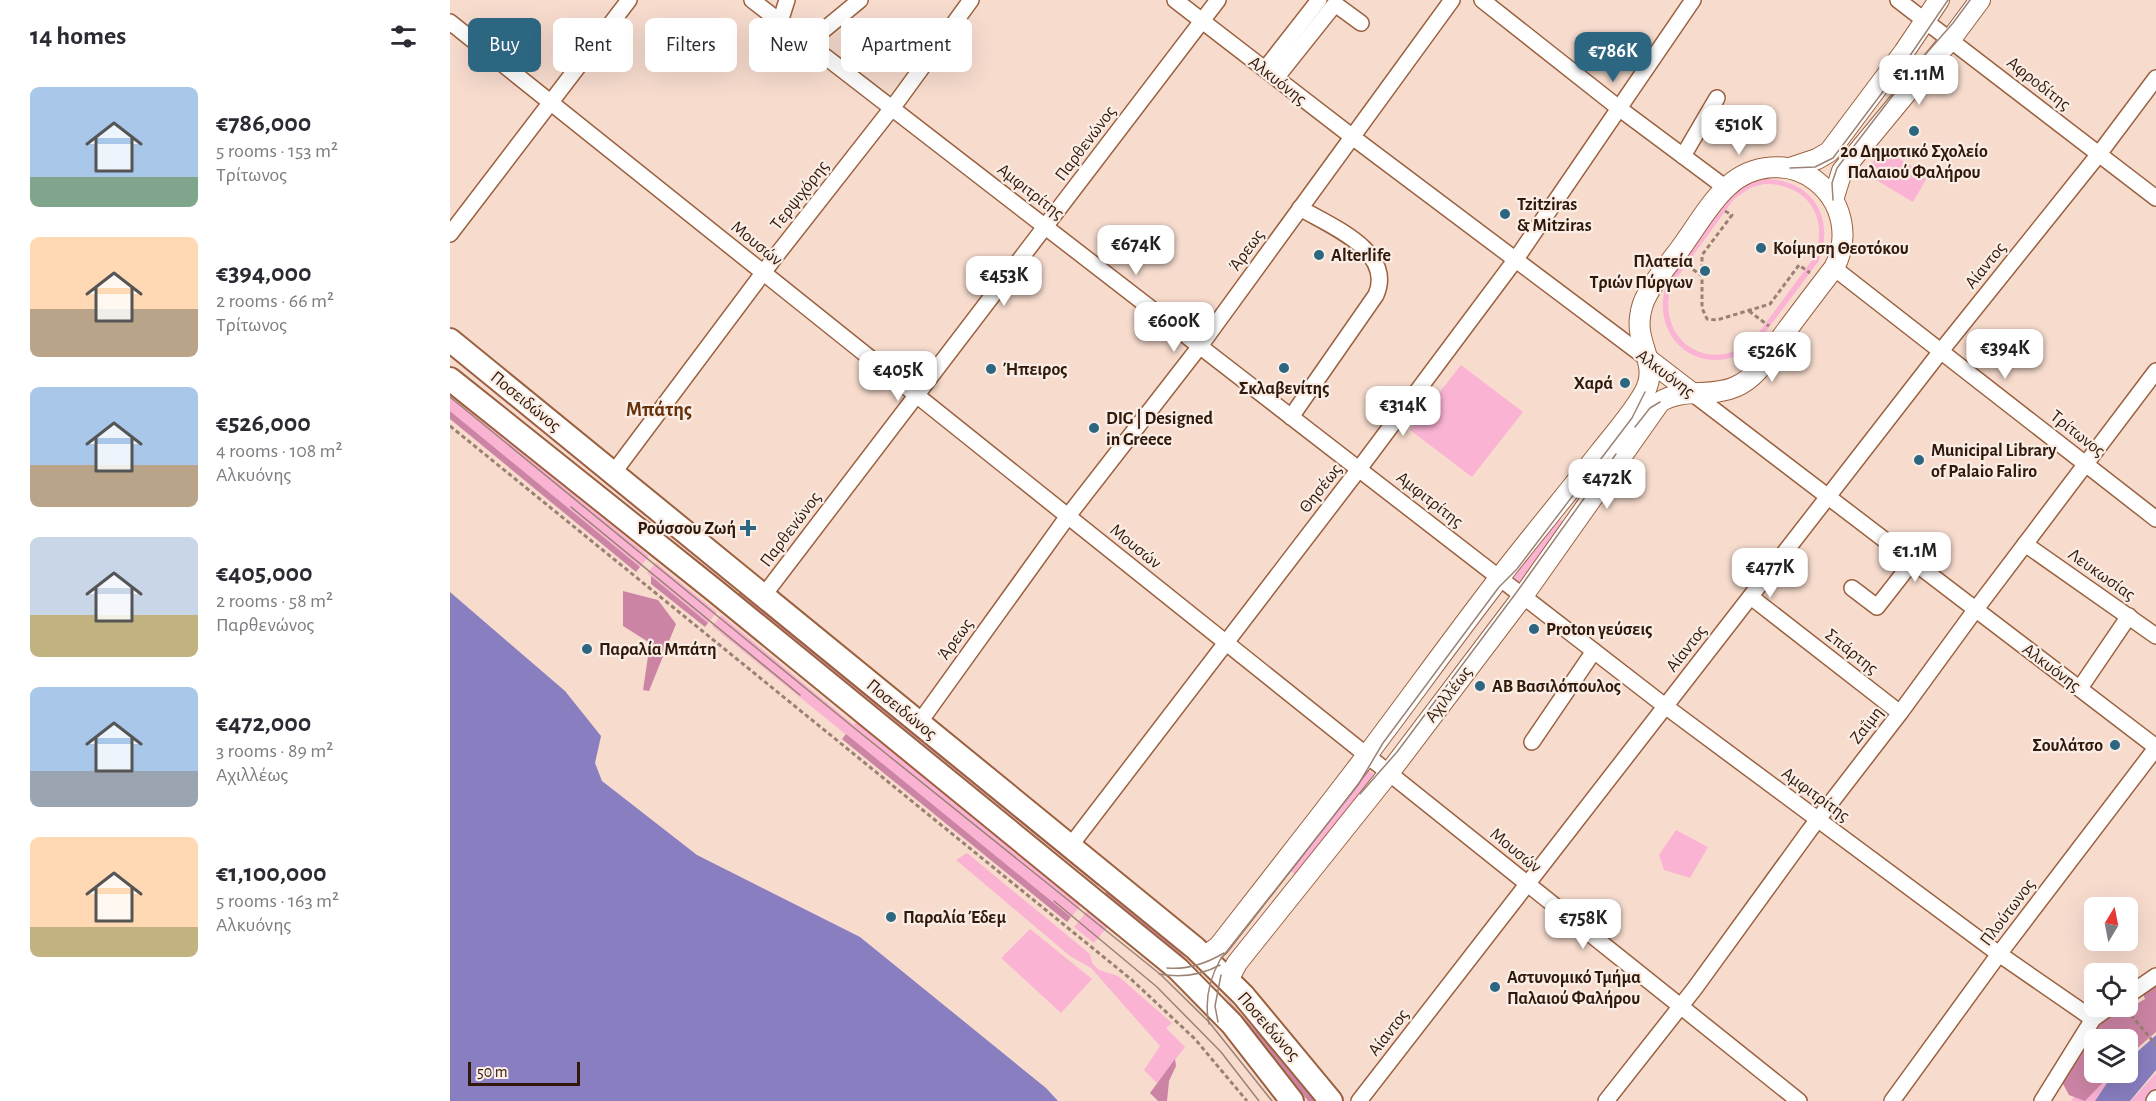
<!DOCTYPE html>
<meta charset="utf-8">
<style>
:root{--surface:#fff;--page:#f2f2f3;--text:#2b2b33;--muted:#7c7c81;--accent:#2d6680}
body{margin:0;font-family:"Alegreya Sans",sans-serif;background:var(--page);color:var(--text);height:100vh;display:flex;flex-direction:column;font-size:22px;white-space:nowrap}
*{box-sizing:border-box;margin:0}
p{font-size:20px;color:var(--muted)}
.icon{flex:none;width:33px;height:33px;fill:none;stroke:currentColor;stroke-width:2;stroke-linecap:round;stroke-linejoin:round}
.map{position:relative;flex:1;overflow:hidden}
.side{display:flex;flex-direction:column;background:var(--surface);width:450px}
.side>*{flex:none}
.guide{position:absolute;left:18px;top:18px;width:570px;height:54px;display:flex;gap:12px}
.needle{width:39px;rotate:10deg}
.fabs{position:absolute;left:1634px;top:897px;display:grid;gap:12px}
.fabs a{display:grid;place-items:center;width:54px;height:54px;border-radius:9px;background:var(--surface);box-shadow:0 6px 24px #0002;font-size:30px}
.scale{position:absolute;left:18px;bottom:15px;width:112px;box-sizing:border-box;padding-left:6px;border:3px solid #30190a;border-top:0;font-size:16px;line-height:21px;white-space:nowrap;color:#30190a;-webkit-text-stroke:4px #faede5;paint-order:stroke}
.price{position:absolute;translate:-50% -51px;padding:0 14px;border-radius:12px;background:#fff;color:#222;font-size:20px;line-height:39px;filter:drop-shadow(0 2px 3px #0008)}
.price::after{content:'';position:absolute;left:50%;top:36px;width:18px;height:14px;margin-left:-9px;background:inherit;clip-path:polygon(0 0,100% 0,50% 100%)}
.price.selected{background:var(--accent);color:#fff}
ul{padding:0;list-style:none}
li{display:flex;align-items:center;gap:18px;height:150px;padding:0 30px}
li span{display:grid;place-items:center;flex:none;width:168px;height:120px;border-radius:9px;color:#555}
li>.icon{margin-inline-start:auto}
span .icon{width:72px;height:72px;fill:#fffc;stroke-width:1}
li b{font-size:26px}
h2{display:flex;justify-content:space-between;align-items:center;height:72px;padding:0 30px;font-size:26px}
.pill{padding:0 21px;border-radius:9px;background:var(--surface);box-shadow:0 6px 24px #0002;font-size:21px;line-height:54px}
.pill.selected{background:var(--accent);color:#fff}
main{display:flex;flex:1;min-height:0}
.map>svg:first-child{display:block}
.green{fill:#fbb3d4;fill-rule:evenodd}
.forest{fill:#cc84a5}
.water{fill:#897ec0}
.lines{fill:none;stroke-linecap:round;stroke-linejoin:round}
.minor-casing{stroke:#9b613e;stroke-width:18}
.major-casing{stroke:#9b613e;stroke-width:22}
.highway-casing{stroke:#9b613e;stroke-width:26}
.path{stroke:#9b8173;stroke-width:3;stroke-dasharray:4.5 3;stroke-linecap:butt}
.minor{stroke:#fff;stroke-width:15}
.major{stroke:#fff;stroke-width:20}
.highway{stroke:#fff;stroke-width:22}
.tram{stroke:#9b8274;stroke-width:1.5}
.poi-dot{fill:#2d6680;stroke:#faede5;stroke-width:2}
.labels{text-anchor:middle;stroke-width:4.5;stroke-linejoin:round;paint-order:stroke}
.street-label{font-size:18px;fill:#30190a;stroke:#faede5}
.poi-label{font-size:18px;font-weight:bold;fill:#30190a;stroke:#faede5;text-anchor:start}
.neighbourhood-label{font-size:20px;font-weight:bold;fill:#66310b;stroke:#faede5}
</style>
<main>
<section class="side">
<h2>14 homes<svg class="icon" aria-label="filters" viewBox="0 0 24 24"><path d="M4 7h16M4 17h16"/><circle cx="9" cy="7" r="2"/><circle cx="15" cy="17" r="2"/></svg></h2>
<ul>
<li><span style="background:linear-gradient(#a9c7e8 75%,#7fa58c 0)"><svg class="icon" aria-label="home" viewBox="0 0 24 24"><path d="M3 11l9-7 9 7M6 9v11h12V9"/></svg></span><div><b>€786,000</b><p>5 rooms · 153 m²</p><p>Τρίτωνος</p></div></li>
<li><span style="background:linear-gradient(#ffd9b3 60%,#b9a48a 0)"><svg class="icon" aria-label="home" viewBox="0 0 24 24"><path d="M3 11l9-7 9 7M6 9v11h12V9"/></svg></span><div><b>€394,000</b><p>2 rooms · 66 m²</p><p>Τρίτωνος</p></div></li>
<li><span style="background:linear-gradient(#a9c7e8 65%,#b9a48a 0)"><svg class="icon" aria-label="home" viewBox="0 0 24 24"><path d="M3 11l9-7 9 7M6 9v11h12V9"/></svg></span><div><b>€526,000</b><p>4 rooms · 108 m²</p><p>Αλκυόνης</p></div></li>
<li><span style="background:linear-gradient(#c9d6e8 65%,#c2b280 0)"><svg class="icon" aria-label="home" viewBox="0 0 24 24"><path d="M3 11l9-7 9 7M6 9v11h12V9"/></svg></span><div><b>€405,000</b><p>2 rooms · 58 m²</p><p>Παρθενώνος</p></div></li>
<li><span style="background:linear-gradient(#a9c7e8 70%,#9aa5b1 0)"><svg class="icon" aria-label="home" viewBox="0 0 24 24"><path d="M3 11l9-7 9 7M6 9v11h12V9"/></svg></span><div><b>€472,000</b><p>3 rooms · 89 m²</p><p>Αχιλλέως</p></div></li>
<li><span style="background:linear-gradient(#ffd9b3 75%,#c2b280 0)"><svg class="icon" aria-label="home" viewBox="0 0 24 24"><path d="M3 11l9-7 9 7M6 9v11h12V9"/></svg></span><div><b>€1,100,000</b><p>5 rooms · 163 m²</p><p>Αλκυόνης</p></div></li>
</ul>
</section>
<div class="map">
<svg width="1706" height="1101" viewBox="0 0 1706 1101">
<rect width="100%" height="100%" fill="#f7dcce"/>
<!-- green -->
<g class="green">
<path d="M1431,148L1478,176L1463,202L1416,174Z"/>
<path d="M1313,179C1361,178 1387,218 1368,262L1308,342C1261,385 1198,345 1216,284L1280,195L1298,183ZM1314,184C1358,183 1381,220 1363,259L1304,339C1261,377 1205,341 1221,286L1284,199L1300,188Z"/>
<path d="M0,352L280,583L278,584L0,357Z"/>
<path d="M1011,365L1073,412L1022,477L960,430Z"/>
<path d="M0,393L199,556L190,567L0,411Z"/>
<path d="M1109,519L1118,525L1074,588L1062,579Z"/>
<path d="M206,563L267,612L258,623L197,573Z"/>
<path d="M271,615L404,725L408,720L632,904L621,917L262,626Z"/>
<path d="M916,768L928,778L848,877L838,869Z"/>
<path d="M1226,830L1258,847L1240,878L1214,870L1209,855Z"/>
<path d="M517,853L640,954L642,963L649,970L668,976L722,1023L716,1028L735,1047L707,1083L694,1070L710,1046L641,968L620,956L506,860Z"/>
<path d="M638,910L658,926L644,943L624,927Z"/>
<path d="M580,929L642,979L611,1013L551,958Z"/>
<path d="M1644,1069V1072L1664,1073L1645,1101H1621Z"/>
<path d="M1706,1073V1088L1695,1101H1681Z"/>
</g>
<!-- forest -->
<g class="forest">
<path d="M0,411L190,567L186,572L0,419Z"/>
<path d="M201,576L258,623L255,627L201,584Z"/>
<path d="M173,591L208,600L226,624L199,691L193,690L200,643L173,626Z"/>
<path d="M289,592L649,884L648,886L289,594Z"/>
<path d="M396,734L621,917L617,922L398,744L392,739Z"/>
<path d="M657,891L714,937L742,964L655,893Z"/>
<path d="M1706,980V1032L1677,1057V1040H1644V1072L1662,1073L1635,1101L1619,1095L1612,1082C1626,1057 1644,1007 1677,1006L1678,999L1683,1006L1695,999L1691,990Z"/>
<path d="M773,994L815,1041L865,1101H858Z"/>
<path d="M725,1059L726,1066L719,1081L717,1101H708L700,1093Z"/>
</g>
<!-- water -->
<g class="water">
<path d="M0,592L115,691L151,736L145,763L152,781L247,855L410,937L596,1088L608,1101H0Z"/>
<path d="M1706,1035V1070L1680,1101H1645L1663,1074L1677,1072V1061Z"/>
</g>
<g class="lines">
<!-- minor casing -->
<g class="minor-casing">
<g id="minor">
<path d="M302,0L1215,706L1549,954L1643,1019"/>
<path d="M725,0L913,145L1199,360"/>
<path d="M1032,0L1170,109L1276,188"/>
<path d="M1448,0L1706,198"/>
<path d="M0,22L1349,1101"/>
<path d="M330,22L337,0"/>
<path d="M358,43L410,0"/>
<path d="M815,69L869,0"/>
<path d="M826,78L885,4L911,23"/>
<path d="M1233,156L1267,98"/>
<path d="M0,234L179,0"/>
<path d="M1384,268L1706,519"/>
<path d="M1242,393L1706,747"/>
<path d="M841,417L926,295C945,251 880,226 850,208"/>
<path d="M164,472L322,261L449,99L521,0"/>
<path d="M1575,544L1706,636"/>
<path d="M1402,588L1427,607L1463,561"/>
<path d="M314,595L768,0"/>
<path d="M1301,597L1450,713"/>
<path d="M1630,688L1679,616"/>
<path d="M469,723L618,516L750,346L1002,0"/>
<path d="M1082,742L1144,651"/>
<path d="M621,845L909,469L1066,259L1243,0"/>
<path d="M1677,996L1706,976"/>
<path d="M909,1101L1491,351L1649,154L1706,78"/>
<path d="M1156,1101L1245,988L1359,831L1450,713L1523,613L1706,371"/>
<path d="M1442,1101L1549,954L1706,748"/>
<path d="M1592,1101L1643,1019L1661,1006"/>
<path d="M1704,1101L1706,1098"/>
</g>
</g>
<!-- major casing -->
<g class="major-casing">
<g id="major">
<path d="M1340,168L1367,159L1379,152L1454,52L1489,0"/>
<path d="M1383,200L1392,171L1501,39L1530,0"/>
<path d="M1199,360L1242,393"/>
<path d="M754,957L769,946C815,887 862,827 908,767C955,705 1000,642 1047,581C1081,537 1116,495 1150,452C1165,433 1182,414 1194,393C1210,365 1186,346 1190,317C1191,309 1193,302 1197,295C1205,279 1219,264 1230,249C1245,229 1259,203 1278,186C1302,164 1340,160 1366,181C1393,202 1400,238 1384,268C1367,290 1351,311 1334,334C1320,353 1309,377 1285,387C1261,398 1233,387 1210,402L1073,596L939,773L787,963L778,980"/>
</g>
</g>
<!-- highway casing -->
<g class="highway-casing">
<g id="highway">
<path d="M0,340L745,948L793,995L881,1101"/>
<path d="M0,379L264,590L728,969L782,1024L842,1101"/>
</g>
</g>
<!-- path -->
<g class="path">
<path d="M1275,211L1282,215L1252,255V308L1257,319L1267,320L1320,304L1349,265L1360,273"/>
<path d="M1237,265L1252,276"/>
<path d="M1299,311L1319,326"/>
<path d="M0,426L682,980L745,1039L797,1101"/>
<path d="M1676,1009L1706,1045"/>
</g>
<!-- minor -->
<use href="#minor" class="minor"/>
<!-- major -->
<use href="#major" class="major"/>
<!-- highway -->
<use href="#highway" class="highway"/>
<!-- tram -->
<g class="tram">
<path d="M1340,168L1365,167L1383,158L1459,57L1498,0"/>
<path d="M1383,200L1382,183L1387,168L1467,64L1503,23L1520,0"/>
<path d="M0,397L403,727L710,974L759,1022L822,1101"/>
<path d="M1185,427L1200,408L1210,402"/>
<path d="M121,507L350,695"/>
<path d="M910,794L947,752L1066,593L1166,454"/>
<path d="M604,901L707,987L771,1052L809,1101"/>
<path d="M717,968C737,970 757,963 774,953"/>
<path d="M709,974C731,978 750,976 770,965"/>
<path d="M768,1022L765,1006L771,975"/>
<path d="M759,1024C754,1000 759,980 770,960L908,785L933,743L1049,587L1067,569L1182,418L1195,392"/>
</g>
</g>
<!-- markers -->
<g class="poi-dot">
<circle cx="1464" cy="131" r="6"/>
<circle cx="1055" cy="214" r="6"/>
<circle cx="1311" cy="248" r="6"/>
<circle cx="869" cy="255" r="6"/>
<circle cx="1255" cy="271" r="6"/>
<circle cx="834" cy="368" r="6"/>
<circle cx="541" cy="369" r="6"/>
<circle cx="1175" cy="383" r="6"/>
<circle cx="644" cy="428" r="6"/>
<circle cx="1469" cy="460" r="6"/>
<path d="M295 519h6v6h6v6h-6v6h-6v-6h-6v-6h6z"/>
<circle cx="1084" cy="629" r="6"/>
<circle cx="137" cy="649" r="6"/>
<circle cx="1030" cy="686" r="6"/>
<circle cx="1665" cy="745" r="6"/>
<circle cx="441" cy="917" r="6"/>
<circle cx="1045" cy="987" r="6"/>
</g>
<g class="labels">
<!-- street labels -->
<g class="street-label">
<text transform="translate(828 80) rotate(38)" y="6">Αλκυόνης</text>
<text transform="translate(1589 83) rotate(38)" y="6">Αφροδίτης</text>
<text transform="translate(635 143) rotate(-53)" y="6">Παρθενώνος</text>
<text transform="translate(581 191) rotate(38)" y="6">Αμφιτρίτης</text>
<text transform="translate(349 195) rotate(-52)" y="6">Τερψιχόρης</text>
<text transform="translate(307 243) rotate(39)" y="6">Μουσών</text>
<text transform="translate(796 250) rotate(-54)" y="6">Άρεως</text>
<text transform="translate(1535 265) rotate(-51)" y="6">Αίαντος</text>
<text transform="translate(1216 373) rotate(37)" y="6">Αλκυόνης</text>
<text transform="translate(76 401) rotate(39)" y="6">Ποσειδώνος</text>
<text transform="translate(1628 433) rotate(38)" y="6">Τρίτωνος</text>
<text transform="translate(870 488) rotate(-52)" y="6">Θησέως</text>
<text transform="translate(980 499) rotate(38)" y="6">Αμφιτρίτης</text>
<text transform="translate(340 529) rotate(-53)" y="6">Παρθενώνος</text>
<text transform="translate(686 546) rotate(39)" y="6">Μουσών</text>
<text transform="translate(1652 574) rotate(35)" y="6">Λευκωσίας</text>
<text transform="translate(505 639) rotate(-54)" y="6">Άρεως</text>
<text transform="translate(1236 648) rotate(-52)" y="6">Αίαντος</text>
<text transform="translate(1402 651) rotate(38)" y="6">Σπάρτης</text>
<text transform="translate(1602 667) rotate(37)" y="6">Αλκυόνης</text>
<text transform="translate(998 694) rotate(-53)" y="6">Αχιλλέως</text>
<text transform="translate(452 709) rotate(39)" y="6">Ποσειδώνος</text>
<text transform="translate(1416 725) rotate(-52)" y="6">Ζαΐμη</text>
<text transform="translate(1366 794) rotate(36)" y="6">Αμφιτρίτης</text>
<text transform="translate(1066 850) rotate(39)" y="6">Μουσών</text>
<text transform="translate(1557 912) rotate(-53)" y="6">Πλούτωνος</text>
<text transform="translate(819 1026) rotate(49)" y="6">Ποσειδώνος</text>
<text transform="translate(938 1032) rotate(-52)" y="6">Αίαντος</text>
</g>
<!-- poi labels -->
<g class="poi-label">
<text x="1464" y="157" text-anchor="middle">2ο Δημοτικό Σχολείο<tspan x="1464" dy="21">Παλαιού Φαλήρου</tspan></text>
<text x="1067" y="210">Tzitziras<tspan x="1067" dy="21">&amp; Mitziras</tspan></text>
<text x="1323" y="254">Κοίμηση Θεοτόκου</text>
<text x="881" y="261">Alterlife</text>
<text x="1243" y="267" text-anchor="end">Πλατεία<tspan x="1243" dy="21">Τριών Πύργων</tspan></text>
<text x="553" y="375">Ήπειρος</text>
<text x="1163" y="389" text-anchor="end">Χαρά</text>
<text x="834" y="394" text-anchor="middle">Σκλαβενίτης</text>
<text x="656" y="424">DIG | Designed<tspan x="656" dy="21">in Greece</tspan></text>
<text x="1481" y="456">Municipal Library<tspan x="1481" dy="21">of Palaio Faliro</tspan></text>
<text x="286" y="534" text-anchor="end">Ρούσσου Ζωή</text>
<text x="1096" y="635">Proton γεύσεις</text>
<text x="149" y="655">Παραλία Μπάτη</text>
<text x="1042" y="692">ΑΒ Βασιλόπουλος</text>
<text x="1653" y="751" text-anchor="end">Σουλάτσο</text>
<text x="453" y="923">Παραλία Έδεμ</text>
<text x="1057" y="983">Αστυνομικό Τμήμα<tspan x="1057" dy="21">Παλαιού Φαλήρου</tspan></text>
</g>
<!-- neighbourhood labels -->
<g class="neighbourhood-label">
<text x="209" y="416">Μπάτης</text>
</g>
</g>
</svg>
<div class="fabs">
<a><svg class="needle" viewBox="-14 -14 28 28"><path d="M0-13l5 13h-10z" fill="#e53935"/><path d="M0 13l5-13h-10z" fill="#7c7c81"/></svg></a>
<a><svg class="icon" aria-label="locate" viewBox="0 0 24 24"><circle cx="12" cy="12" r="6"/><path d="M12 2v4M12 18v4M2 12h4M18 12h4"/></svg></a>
<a><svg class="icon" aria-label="layers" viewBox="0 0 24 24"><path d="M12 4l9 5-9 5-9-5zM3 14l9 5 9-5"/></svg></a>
</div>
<div class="scale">50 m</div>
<b class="price selected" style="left:1163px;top:83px">€786K</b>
<b class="price" style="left:1469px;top:106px">€1.11M</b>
<b class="price" style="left:1289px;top:156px">€510K</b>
<b class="price" style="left:686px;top:276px">€674K</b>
<b class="price" style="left:554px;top:307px">€453K</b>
<b class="price" style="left:724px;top:353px">€600K</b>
<b class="price" style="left:1555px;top:380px">€394K</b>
<b class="price" style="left:1322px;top:383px">€526K</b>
<b class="price" style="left:448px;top:402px">€405K</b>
<b class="price" style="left:953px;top:437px">€314K</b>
<b class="price" style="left:1157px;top:510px">€472K</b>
<b class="price" style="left:1465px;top:583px">€1.1M</b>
<b class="price" style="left:1320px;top:599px">€477K</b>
<b class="price" style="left:1133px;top:950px">€758K</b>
<div class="guide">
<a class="pill selected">Buy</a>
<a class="pill">Rent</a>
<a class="pill">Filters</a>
<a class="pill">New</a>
<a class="pill">Apartment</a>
</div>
</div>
</main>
